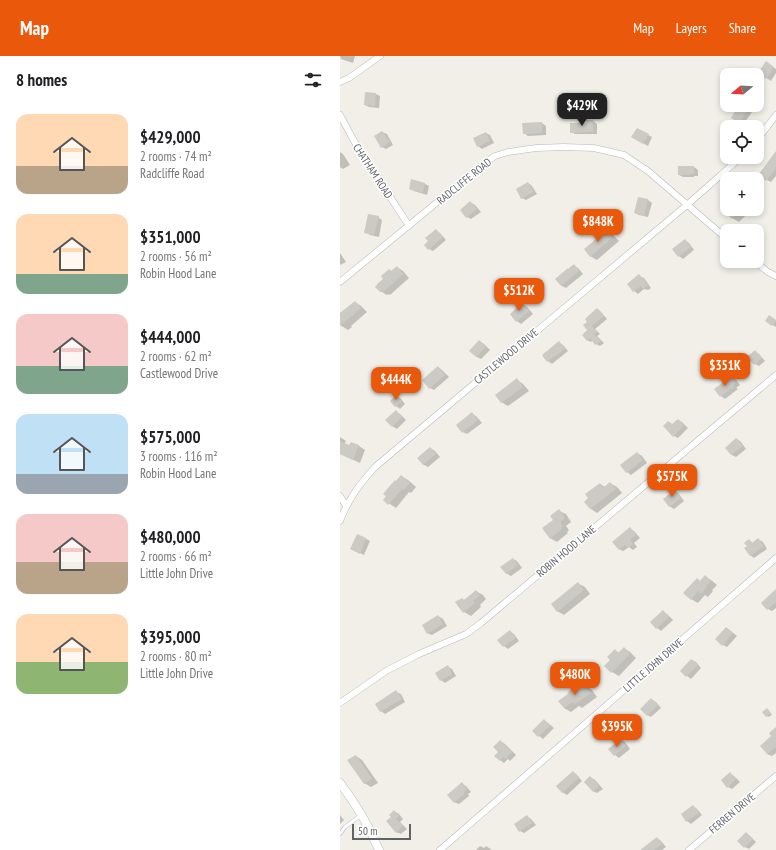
<!DOCTYPE html>
<meta charset="utf-8">
<style>
:root{--surface:#fff;--page:#f2f2f2;--text:#202124;--muted:#757577;--accent:#ea580c}
body{margin:0;font-family:"PT Sans Narrow",sans-serif;background:var(--page);color:var(--text);height:100vh;display:flex;flex-direction:column;font-size:15px;white-space:nowrap}
*{box-sizing:border-box;margin:0}
p{font-size:13px;color:var(--muted)}
.icon{flex:none;width:22px;height:22px;fill:none;stroke:currentColor;stroke-width:2;stroke-linecap:round;stroke-linejoin:round}
.map{position:relative;flex:1;overflow:hidden}
.details{display:flex;flex-direction:column;background:var(--surface);width:340px}
.details>*{flex:none}
.needle{width:26px;rotate:252deg}
.fabs{position:absolute;left:380px;top:12px;display:grid;gap:8px}
.fabs a{display:grid;place-items:center;width:44px;height:44px;border-radius:8px;background:var(--surface);box-shadow:0 2px 6px #0003;font-size:20px}
.scale{position:absolute;left:12px;bottom:10px;width:59px;box-sizing:border-box;padding-left:4px;border:2px solid #5f6368;border-top:0;font-size:11px;line-height:14px;white-space:nowrap;color:#5f6368;-webkit-text-stroke:3px #fff;paint-order:stroke}
.price{position:absolute;translate:-50% -34px;padding:0 9px;border-radius:8px;background:var(--accent);color:#fff;font-size:13px;line-height:26px;filter:drop-shadow(0 1px 2px #0008)}
.price::after{content:'';position:absolute;left:50%;top:24px;width:12px;height:9px;margin-left:-6px;background:inherit;clip-path:polygon(0 0,100% 0,50% 100%)}
.price.active{background:#222;color:#fff}
ul{padding:0;list-style:none}
li{display:flex;align-items:center;gap:12px;height:100px;padding:0 16px}
li span{display:grid;place-items:center;flex:none;width:112px;height:80px;border-radius:12px;color:#555}
li>.icon{margin-inline-start:auto}
span .icon{width:48px;height:48px;fill:#fffc;stroke-width:1}
li b{font-size:17px}
h2{display:flex;justify-content:space-between;align-items:center;height:48px;padding:0 16px;font-size:17px}
header{display:flex;align-items:center;gap:24px;box-sizing:border-box;height:56px;padding:0 20px;background:var(--accent);color:#fff}
header strong{font-size:19px}
nav{display:flex;gap:22px;margin-inline-start:auto;font-size:14px}
main{display:flex;flex:1;min-height:0}
.map>svg:first-child{display:block}
.shadow{fill:#0003}
.building{fill:#cccac5}
.lines{fill:none;stroke-linecap:round;stroke-linejoin:round}
.service-casing{stroke:#b5b8bc;stroke-width:4}
.minor-casing{stroke:#b5b8bc;stroke-width:7}
.tertiary-casing{stroke:#b5b8bc;stroke-width:9}
.service{stroke:#fff;stroke-width:3}
.minor{stroke:#fff;stroke-width:6}
.tertiary{stroke:#fff;stroke-width:8}
.labels{text-anchor:middle;stroke-width:3;stroke-linejoin:round;paint-order:stroke}
.street-label{font-size:11px;fill:#5f6368;stroke:#fff}
</style>
<header>
<strong>Map</strong>
<nav><a>Map</a><a>Layers</a><a>Share</a></nav>
</header>
<main>
<section class="details">
<h2>8 homes<svg class="icon" aria-label="filters" viewBox="0 0 24 24"><path d="M4 7h16M4 17h16"/><circle cx="9" cy="7" r="2"/><circle cx="15" cy="17" r="2"/></svg></h2>
<ul>
<li><span style="background:linear-gradient(#ffd9b3 65%,#b9a48a 0)"><svg class="icon" aria-label="home" viewBox="0 0 24 24"><path d="M3 11l9-7 9 7M6 9v11h12V9"/></svg></span><div><b>$429,000</b><p>2 rooms · 74 m²</p><p>Radcliffe Road</p></div></li>
<li><span style="background:linear-gradient(#ffd9b3 75%,#7fa58c 0)"><svg class="icon" aria-label="home" viewBox="0 0 24 24"><path d="M3 11l9-7 9 7M6 9v11h12V9"/></svg></span><div><b>$351,000</b><p>2 rooms · 56 m²</p><p>Robin Hood Lane</p></div></li>
<li><span style="background:linear-gradient(#f6c9c9 65%,#7fa58c 0)"><svg class="icon" aria-label="home" viewBox="0 0 24 24"><path d="M3 11l9-7 9 7M6 9v11h12V9"/></svg></span><div><b>$444,000</b><p>2 rooms · 62 m²</p><p>Castlewood Drive</p></div></li>
<li><span style="background:linear-gradient(#bfe0f5 75%,#9aa5b1 0)"><svg class="icon" aria-label="home" viewBox="0 0 24 24"><path d="M3 11l9-7 9 7M6 9v11h12V9"/></svg></span><div><b>$575,000</b><p>3 rooms · 116 m²</p><p>Robin Hood Lane</p></div></li>
<li><span style="background:linear-gradient(#f6c9c9 60%,#b9a48a 0)"><svg class="icon" aria-label="home" viewBox="0 0 24 24"><path d="M3 11l9-7 9 7M6 9v11h12V9"/></svg></span><div><b>$480,000</b><p>2 rooms · 66 m²</p><p>Little John Drive</p></div></li>
<li><span style="background:linear-gradient(#ffd9b3 60%,#8fb573 0)"><svg class="icon" aria-label="home" viewBox="0 0 24 24"><path d="M3 11l9-7 9 7M6 9v11h12V9"/></svg></span><div><b>$395,000</b><p>2 rooms · 80 m²</p><p>Little John Drive</p></div></li>
</ul>
</section>
<div class="map">
<svg width="436" height="794" viewBox="0 0 436 794">
<rect width="100%" height="100%" fill="#f1efe8"/>
<!-- shadow -->
<g class="shadow">
<path d="M0,0H15L13,7L1,3Z"/>
<path d="M430,9L436,13V17L431,25L419,17Z"/>
<path d="M36,38L40,40L39,52L29,51L25,49Z"/>
<path d="M400,49L412,56L403,69L392,62Z"/>
<path d="M253,65L257,68V78H235L231,76Z"/>
<path d="M202,67L206,70V79L188,80L184,77Z"/>
<path d="M297,73L312,81L308,90L292,81Z"/>
<path d="M42,76L47,78L53,89L46,93L42,91Z"/>
<path d="M146,77L150,79L154,87L142,93L138,90Z"/>
<path d="M0,96L3,98L10,109L3,113L0,111Z"/>
<path d="M436,98V120L431,126L427,124Z"/>
<path d="M339,111H354L358,114V120H354V121H343L339,119Z"/>
<path d="M188,127L192,130L197,138L186,144L182,142Z"/>
<path d="M85,128L89,130L87,139L74,135L70,133Z"/>
<path d="M299,142L308,144L312,147L308,161L299,159L295,157Z"/>
<path d="M130,146L135,149L141,156L131,163L127,161Z"/>
<path d="M387,152V153H412L399,166L392,162L385,154Z"/>
<path d="M38,161L42,164L39,181L30,179L25,176Z"/>
<path d="M96,175L100,177L106,184L93,195L89,193V185Z"/>
<path d="M267,175L273,179L279,185L257,204L250,200Z"/>
<path d="M345,184L349,187L354,194L343,203L339,200Z"/>
<path d="M0,197L6,206L0,209Z"/>
<path d="M234,210L238,212L243,218L226,232L222,230L216,223Z"/>
<path d="M57,211L63,215L69,222L50,239L49,238L47,239L40,235L44,223L49,214L52,215Z"/>
<path d="M299,220L304,222L311,232L308,234L304,233L298,238L294,235Z"/>
<path d="M15,246L21,250L27,256L11,270L12,271L8,274L0,269V260Z"/>
<path d="M182,248L187,251L193,258L181,268L177,265L171,258Z"/>
<path d="M258,253L261,256L267,263L255,273L260,278L257,280L264,287L260,290L256,288L253,284L251,286L247,284L249,274Z"/>
<path d="M436,264V271L426,265Z"/>
<path d="M139,285L144,288L150,294L141,303L137,301L131,295Z"/>
<path d="M219,287L223,289L228,295L212,308L208,305L203,299Z"/>
<path d="M415,296L419,298L425,305L419,310L415,308Z"/>
<path d="M98,311L102,314L109,321L94,334L90,332Z"/>
<path d="M392,322L396,324L400,329L396,332L398,333L385,343L381,340Z"/>
<path d="M177,324L183,328L189,335L168,350L161,346Z"/>
<path d="M57,340L61,343L65,348L60,353L56,350L51,345Z"/>
<path d="M56,356L60,358L66,364L57,373L52,370Z"/>
<path d="M132,358L136,360L142,367L127,378L123,376Z"/>
<path d="M338,364L342,366L348,372L338,382L334,380L329,366L333,369Z"/>
<path d="M0,381L6,385L4,388L10,390H19L25,394L20,407L0,398Z"/>
<path d="M397,383L401,386L406,393L396,401L392,399L386,392Z"/>
<path d="M90,392L95,395L100,401L88,411L84,409L78,402Z"/>
<path d="M297,397L302,400L307,407L291,419L287,416Z"/>
<path d="M61,420L68,424L76,431L71,437L69,436L56,452L44,444Z"/>
<path d="M270,427L277,431L282,437L257,457L251,453L245,446L260,428L265,431Z"/>
<path d="M335,435L339,438L344,445L334,453L329,450Z"/>
<path d="M219,455L226,458L231,466L226,470L229,474L227,476L228,477L217,486L210,482L214,464Z"/>
<path d="M290,473L294,475L300,482L294,487L297,491L293,494L289,491L283,495L279,493Z"/>
<path d="M18,479L30,485L24,499L16,495Z"/>
<path d="M418,483L423,486L427,493L414,502L410,499L408,490L409,484L413,487Z"/>
<path d="M173,503L177,505L182,512L171,520L166,517Z"/>
<path d="M365,520L371,524L377,529L372,534L373,535L368,541L365,539L358,547L351,543L360,525Z"/>
<path d="M239,528L245,531L250,538L224,559L217,555Z"/>
<path d="M136,535L143,539L146,543L140,549L141,551L131,560L124,556V544Z"/>
<path d="M436,538V552L432,555L428,553Z"/>
<path d="M323,556L327,558L333,564L321,575L317,572L312,566Z"/>
<path d="M98,560L103,563L107,570L92,579L87,577Z"/>
<path d="M387,572L397,580L387,591L383,589Z"/>
<path d="M170,576L174,578L179,585L168,593L164,590L159,584Z"/>
<path d="M284,592L290,596L296,602L279,620L272,616L266,610L272,604L275,594L279,597Z"/>
<path d="M352,604L356,606L361,612L351,623L347,620Z"/>
<path d="M108,611L112,613L116,620L105,627L101,624Z"/>
<path d="M246,630L252,634L257,641L242,652L239,650L231,656L224,652L220,645L229,638L235,632L239,634Z"/>
<path d="M56,636L61,638L65,646L45,658L41,655L37,648Z"/>
<path d="M312,644L316,646L321,652L311,661L307,659Z"/>
<path d="M429,655L432,659L428,661L424,657Z"/>
<path d="M204,664L208,667L214,672L203,683L199,680Z"/>
<path d="M436,675V697L432,700L427,698Z"/>
<path d="M281,684L285,686L290,693L279,702L275,699L270,693Z"/>
<path d="M160,685L165,688L176,699L170,705L168,703L164,707L160,704Z"/>
<path d="M16,700L22,704L38,727L31,731L24,727Z"/>
<path d="M233,716L237,719L242,725L227,739L222,736Z"/>
<path d="M390,718L394,720L400,726L392,733L388,731Z"/>
<path d="M250,721L255,724L263,733L257,737L253,735Z"/>
<path d="M122,728L126,730L131,736L128,738L129,740L119,748L114,746Z"/>
<path d="M353,750L357,753L362,759L351,768L347,765L342,759Z"/>
<path d="M54,755L59,758L63,763L60,766L67,773L61,778L56,776L52,761Z"/>
<path d="M0,759L4,764L0,768Z"/>
<path d="M187,760L191,763L196,769L184,777L180,775Z"/>
<path d="M406,778L410,780L416,786L409,793L405,791Z"/>
<path d="M317,782L321,785L326,791L322,794H303Z"/>
<path d="M140,790L144,792L146,790L152,794H136Z"/>
</g>
<!-- building -->
<g class="building">
<path d="M426,5L434,11L426,23L418,17Z"/>
<path d="M25,36L36,37L35,50L24,49Z"/>
<path d="M399,49H403L408,53L399,67L391,62Z"/>
<path d="M246,64H253V76L230,77V67H246Z"/>
<path d="M202,66V77L183,78L182,67Z"/>
<path d="M297,72L309,78L303,88L291,81Z"/>
<path d="M42,75L50,86L41,92L34,80Z"/>
<path d="M146,76L150,85L137,91L133,82Z"/>
<path d="M436,95V112L426,125L418,119Z"/>
<path d="M338,110H354V118H350V119H338Z"/>
<path d="M71,123L85,127L83,137L69,133Z"/>
<path d="M188,126L194,136L181,143L176,133Z"/>
<path d="M298,141L308,143L304,160L294,157Z"/>
<path d="M130,145L137,153L126,162L120,154Z"/>
<path d="M382,153H401L392,163Z"/>
<path d="M28,158L39,160L34,179L24,177Z"/>
<path d="M96,173L103,181L88,194L84,189L88,185L85,182Z"/>
<path d="M267,174L273,181L250,201L244,193Z"/>
<path d="M345,183L351,191L338,201L332,193Z"/>
<path d="M234,208L239,215L221,230L215,223L228,212V213Z"/>
<path d="M57,210L63,218L43,236L42,234L40,236L35,231L37,229V228L43,223L41,220L49,213L51,215Z"/>
<path d="M299,218L308,229L303,233L301,230L293,236L287,228Z"/>
<path d="M15,245L21,252L0,270V257Z"/>
<path d="M182,247L189,255L176,266L170,258Z"/>
<path d="M257,252L264,260L252,270L257,276L254,278L261,285L255,289L250,282L247,285L242,279L247,274L243,269L247,266L245,263Z"/>
<path d="M429,259L436,264V265L432,270L425,265Z"/>
<path d="M139,284L146,291L136,301L129,295Z"/>
<path d="M219,285L225,293L207,306L202,299Z"/>
<path d="M415,294L422,302L414,309L407,301Z"/>
<path d="M98,310L105,319L89,333L82,324Z"/>
<path d="M392,320L396,326L393,329L394,331L380,341L374,333Z"/>
<path d="M177,322L183,331L161,347L155,339Z"/>
<path d="M56,339L62,345L55,351L50,345Z"/>
<path d="M56,354L62,361L52,371L45,364Z"/>
<path d="M132,356L138,364L122,377L116,369Z"/>
<path d="M338,363L344,369L333,381L323,370L328,365L332,368Z"/>
<path d="M396,382L403,390L391,399L385,392Z"/>
<path d="M0,385L9,389L11,386L19,389L13,404L0,398Z"/>
<path d="M90,391L96,398L83,409L77,402Z"/>
<path d="M297,396L303,404L286,417L280,409Z"/>
<path d="M61,419L70,427L64,434L62,433L48,449L43,444L46,440L43,438L55,424L56,425Z"/>
<path d="M270,426L276,433L250,453L244,446L248,442L245,438L260,427L263,432Z"/>
<path d="M335,434L341,442L329,451L323,443Z"/>
<path d="M219,453L225,462L220,466L223,470L221,472L222,473L210,483L202,472L213,464L210,460Z"/>
<path d="M290,471L296,479L290,484L293,488L288,492L285,489L279,494L272,486Z"/>
<path d="M17,478L26,482L20,498L10,493Z"/>
<path d="M418,482L424,490L410,500L404,492L407,490L404,487L409,483L412,487Z"/>
<path d="M173,502L178,509L166,518L160,511Z"/>
<path d="M365,519L371,525L366,530L367,531L361,538L358,535L351,544L343,537L357,522L360,525Z"/>
<path d="M238,526L244,534L217,556L211,548Z"/>
<path d="M436,533V546L427,554L421,547Z"/>
<path d="M136,534L140,539L133,545L135,547L123,557L115,546L122,542L124,544Z"/>
<path d="M323,554L329,561L316,573L310,566Z"/>
<path d="M98,559L103,568L87,578L82,569Z"/>
<path d="M386,571L393,577L382,590L375,583Z"/>
<path d="M170,574L176,582L163,591L157,584Z"/>
<path d="M284,591L290,598L271,617L264,610L270,604L267,601L275,593L278,597Z"/>
<path d="M351,603L358,609L346,621L340,615Z"/>
<path d="M108,609L112,618L100,625L95,617Z"/>
<path d="M246,629L251,637L234,649L233,646L224,652L218,645L228,638L227,637L235,631L237,634Z"/>
<path d="M56,634L62,643L40,656L35,648Z"/>
<path d="M311,642L318,649L307,660L300,653Z"/>
<path d="M427,652L431,657L426,661L422,656Z"/>
<path d="M204,663L210,670L198,681L192,675Z"/>
<path d="M436,671V691L427,698L420,690L431,680L429,677Z"/>
<path d="M281,683L286,690L274,700L268,693Z"/>
<path d="M160,684L172,696L166,703L163,701L160,705L154,700L158,696L153,691Z"/>
<path d="M16,699L32,723L24,728L7,704Z"/>
<path d="M233,715L239,722L222,737L216,730Z"/>
<path d="M390,716L396,723L387,732L381,724Z"/>
<path d="M250,720L259,730L253,736L244,726Z"/>
<path d="M122,726L127,733L124,736L125,737L114,747L107,739Z"/>
<path d="M353,749L359,757L346,766L341,758Z"/>
<path d="M54,754L59,760L56,763L63,770L56,777L46,765L51,761L49,759Z"/>
<path d="M187,759L192,767L179,776L174,768Z"/>
<path d="M406,776L413,783L404,792L397,785Z"/>
<path d="M317,781L322,788L314,794H300Z"/>
</g>
<g class="lines">
<!-- service casing -->
<g class="service-casing">
<path id="service" d="M0,778L5,771L21,759"/>
</g>
<!-- minor casing -->
<g class="minor-casing">
<g id="minor">
<path d="M0,26L9,22L40,0"/>
<path d="M0,59L14,85L69,170"/>
<path d="M417,84L436,59"/>
<path d="M414,205L428,216L436,220"/>
<path d="M0,226L145,107L155,100L168,96L196,92L223,91L254,92L284,99L308,115L387,183"/>
<path d="M0,440L6,450"/>
<path d="M0,465C9,442 19,429 35,411L348,148L373,126L401,101"/>
<path d="M0,647L46,615L79,598L126,578L141,567L436,319"/>
<path d="M100,794L436,502"/>
<path d="M349,794L436,720"/>
</g>
</g>
<!-- tertiary casing -->
<g class="tertiary-casing">
<path id="tertiary" d="M0,727C16,748 29,770 39,794"/>
</g>
<!-- service -->
<use href="#service" class="service"/>
<!-- minor -->
<use href="#minor" class="minor"/>
<!-- tertiary -->
<use href="#tertiary" class="tertiary"/>
</g>
<g class="labels">
<!-- street labels -->
<g class="street-label">
<text transform="translate(33 115) rotate(57)" y="4">CHATHAM ROAD</text>
<text transform="translate(124 125) rotate(-39)" y="4">RADCLIFFE ROAD</text>
<text transform="translate(166 300) rotate(-40)" y="4">CASTLEWOOD DRIVE</text>
<text transform="translate(226 495) rotate(-40)" y="4">ROBIN HOOD LANE</text>
<text transform="translate(313 609) rotate(-41)" y="4">LITTLE JOHN DRIVE</text>
<text transform="translate(392 757) rotate(-40)" y="4">FERREN DRIVE</text>
</g>
</g>
</svg>
<div class="fabs">
<a><svg class="needle" viewBox="-14 -14 28 28"><path d="M0-13l5 13h-10z" fill="#e53935"/><path d="M0 13l5-13h-10z" fill="#757577"/></svg></a>
<a><svg class="icon" aria-label="locate" viewBox="0 0 24 24"><circle cx="12" cy="12" r="6"/><path d="M12 2v4M12 18v4M2 12h4M18 12h4"/></svg></a>
<a>+</a>
<a>−</a>
</div>
<div class="scale">50 m</div>
<b class="price active" style="left:242px;top:71px">$429K</b>
<b class="price" style="left:258px;top:187px">$848K</b>
<b class="price" style="left:179px;top:256px">$512K</b>
<b class="price" style="left:385px;top:331px">$351K</b>
<b class="price" style="left:56px;top:345px">$444K</b>
<b class="price" style="left:332px;top:442px">$575K</b>
<b class="price" style="left:235px;top:640px">$480K</b>
<b class="price" style="left:277px;top:692px">$395K</b>
</div>
</main>
